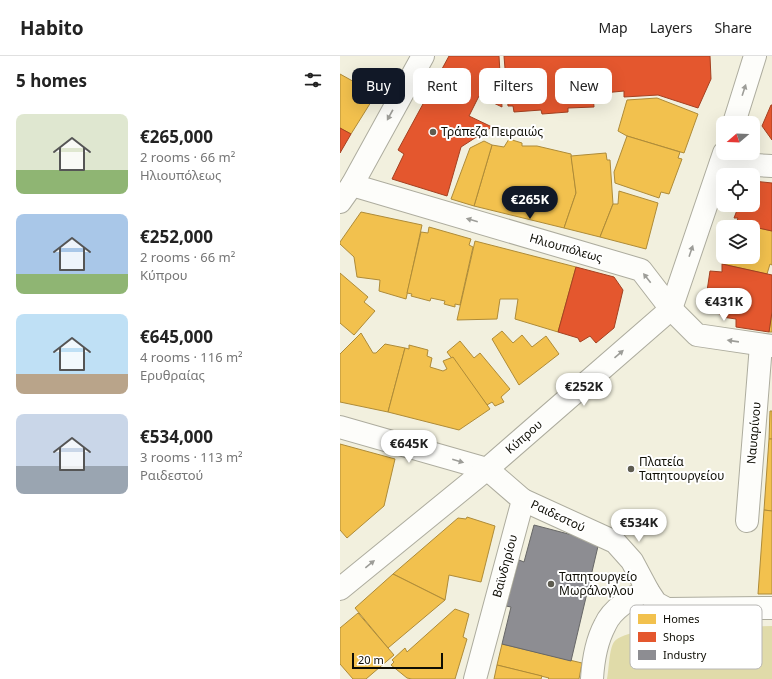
<!DOCTYPE html>
<meta charset="utf-8">
<style>
:root{--surface:#fff;--page:#f2f2f2;--text:#222;--muted:#767676;--line:#e0e0e0;--accent:#111827}
body{margin:0;font-family:"Noto Sans",sans-serif;background:var(--page);color:var(--text);height:100vh;display:flex;flex-direction:column;font-size:15px;white-space:nowrap}
*{box-sizing:border-box;margin:0}
p{font-size:13px;color:var(--muted)}
.icon{flex:none;width:22px;height:22px;fill:none;stroke:currentColor;stroke-width:2;stroke-linecap:round;stroke-linejoin:round}
.map{position:relative;flex:1;overflow:hidden}
.side{display:flex;flex-direction:column;background:var(--surface);width:340px}
.side>*{flex:none}
.banner{position:absolute;left:12px;top:12px;width:360px;height:36px;display:flex;gap:8px}
.needle{width:26px;rotate:251deg}
.fabs{position:absolute;left:376px;top:60px;display:grid;gap:8px}
.fabs a{display:grid;place-items:center;width:44px;height:44px;border-radius:8px;background:var(--surface);box-shadow:0 4px 16px #0002;font-size:20px}
.scale{position:absolute;left:12px;bottom:10px;width:91px;box-sizing:border-box;padding-left:4px;border:2px solid #0e0d04;border-top:0;font-size:11px;line-height:14px;white-space:nowrap;color:#0e0d04;-webkit-text-stroke:3px #fff;paint-order:stroke}
.price{position:absolute;translate:-50% -34px;padding:0 9px;border-radius:14px;background:#fff;color:#222;font-size:13px;line-height:26px;filter:drop-shadow(0 1px 2px #0008)}
.price::after{content:'';position:absolute;left:50%;top:24px;width:12px;height:9px;margin-left:-6px;background:inherit;clip-path:polygon(0 0,100% 0,50% 100%)}
.price.on{background:var(--accent);color:#fff}
ul{padding:0;list-style:none}
li{display:flex;align-items:center;gap:12px;height:100px;padding:0 16px}
li span{display:grid;place-items:center;flex:none;width:112px;height:80px;border-radius:8px;color:#555}
li>.icon{margin-inline-start:auto}
span .icon{width:48px;height:48px;fill:#fffc;stroke-width:1}
li b{font-size:17px}
h2{display:flex;justify-content:space-between;align-items:center;height:48px;padding:0 16px;font-size:17px}
.tag{padding:0 14px;border-radius:8px;background:var(--surface);box-shadow:0 4px 16px #0002;font-size:14px;line-height:36px}
.tag.on{background:var(--accent);color:#fff}
header{display:flex;align-items:center;gap:24px;box-sizing:border-box;height:56px;padding:0 20px;background:var(--surface);border-bottom:1px solid var(--line)}
header strong{font-size:19px}
nav{display:flex;gap:22px;margin-inline-start:auto;font-size:14px}
main{display:flex;flex:1;min-height:0}
.map>svg:first-child{display:block}
.green{fill:#e0dba9}
.homes{fill:#f2c14e;stroke:#ae8b38}
.shops{fill:#e4572e;stroke:#a44121}
.industry{fill:#8d8d92;stroke:#676767}
.lines{fill:none;stroke-linecap:round;stroke-linejoin:round}
.minor-casing{stroke:#adac9e;stroke-width:24}
.minor{stroke:#fdfdfa;stroke-width:22}
.oneway{fill:#9d9d98}
.poi-dot{fill:#5e5c50;stroke:#fff;stroke-width:1.5}
.labels{text-anchor:middle;stroke-width:4;stroke-linejoin:round;paint-order:stroke}
.poi-label{font-size:12px;fill:#0e0d04;stroke:#fff;text-anchor:start}
.street-label{font-size:12px;fill:#0e0d04;stroke:#fff}
.key{fill:#fff;stroke:#b7b6b4;stroke-width:1}
.key-label{font-size:11px;fill:#0e0d04}
</style>
<header>
<strong>Habito</strong>
<nav><a>Map</a><a>Layers</a><a>Share</a></nav>
</header>
<main>
<section class="side">
<h2>5 homes<svg class="icon" aria-label="filters" viewBox="0 0 24 24"><path d="M4 7h16M4 17h16"/><circle cx="9" cy="7" r="2"/><circle cx="15" cy="17" r="2"/></svg></h2>
<ul>
<li><span style="background:linear-gradient(#dfe7d0 70%,#8fb573 0)"><svg class="icon" aria-label="home" viewBox="0 0 24 24"><path d="M3 11l9-7 9 7M6 9v11h12V9"/></svg></span><div><b>€265,000</b><p>2 rooms · 66 m²</p><p>Ηλιουπόλεως</p></div></li>
<li><span style="background:linear-gradient(#a9c7e8 75%,#8fb573 0)"><svg class="icon" aria-label="home" viewBox="0 0 24 24"><path d="M3 11l9-7 9 7M6 9v11h12V9"/></svg></span><div><b>€252,000</b><p>2 rooms · 66 m²</p><p>Κύπρου</p></div></li>
<li><span style="background:linear-gradient(#bfe0f5 75%,#b9a48a 0)"><svg class="icon" aria-label="home" viewBox="0 0 24 24"><path d="M3 11l9-7 9 7M6 9v11h12V9"/></svg></span><div><b>€645,000</b><p>4 rooms · 116 m²</p><p>Ερυθραίας</p></div></li>
<li><span style="background:linear-gradient(#c9d6e8 65%,#9aa5b1 0)"><svg class="icon" aria-label="home" viewBox="0 0 24 24"><path d="M3 11l9-7 9 7M6 9v11h12V9"/></svg></span><div><b>€534,000</b><p>3 rooms · 113 m²</p><p>Ραιδεστού</p></div></li>
</ul>
</section>
<div class="map">
<svg width="432" height="623" viewBox="0 0 432 623">
<rect width="100%" height="100%" fill="#f2f0de"/>
<!-- green -->
<path class="green" d="M432,570V623H267C269,614 269,593 274,586C283,574 331,571 346,572C356,573 367,577 376,580L377,571Z"/>
<!-- homes -->
<g class="homes">
<path d="M0,18L36,38L11,78L0,72Z"/>
<path d="M317,42L358,58L344,97L287,80L278,75L287,44Z"/>
<path d="M287,80L340,96L338,102L342,103L329,138L321,136L319,142L275,127L274,116Z"/>
<path d="M169,83L182,87V90H197L231,98L236,137L224,172L134,150L152,89L164,91Z"/>
<path d="M144,85L152,89L134,150L111,143L130,92Z"/>
<path d="M266,97L267,104H270L273,148L260,181L224,172L236,137L231,100Z"/>
<path d="M279,135L318,147L306,193L260,181L273,148H278Z"/>
<path d="M21,156L82,169L66,243L39,235L40,224L17,221L14,201L0,188V186Z"/>
<path d="M392,166L432,175V209L430,208L427,218L382,208L383,204L379,202L383,191V201H413V171H391Z"/>
<path d="M89,171L131,183L129,189L133,191L120,249L115,248V251L104,248L105,245L91,242L90,245L71,240L72,238L67,237L81,176L88,177Z"/>
<path d="M135,185L236,211L218,276L175,263L178,243H160L157,263L117,264Z"/>
<path d="M0,217L28,241L24,246L35,255L14,279L0,267Z"/>
<path d="M432,256V276H429Z"/>
<path d="M162,275L173,287L182,279L192,291L206,280L219,298L179,329L152,283Z"/>
<path d="M21,277L33,297H36L45,288L65,292L48,356L0,346V298Z"/>
<path d="M120,285L134,302L140,297L170,333L161,341L164,346L155,350L152,346L147,349L107,296Z"/>
<path d="M69,289L88,294L87,300L92,302L90,311L103,315L107,313L103,305L113,301L150,353L119,374L48,356L65,292L69,293Z"/>
<path d="M430,355H432V383H429Z"/>
<path d="M429,383H432V455L424,454Z"/>
<path d="M0,388L55,403L44,450L7,482L0,474Z"/>
<path d="M424,454L432,455V538H418Z"/>
<path d="M127,461L155,470L141,526L109,519L105,544L53,518L118,462L126,463Z"/>
<path d="M53,518L105,544L48,592L15,552Z"/>
<path d="M115,553L129,558L123,581L127,583L115,623H72L67,622L51,609L54,606L52,604L65,592L67,596Z"/>
<path d="M18,557L54,599L26,623H13L0,608V572Z"/>
<path d="M162,588L242,607L239,623H208L209,622L157,609Z"/>
<path d="M157,609L202,620L201,623H154Z"/>
</g>
<!-- shops -->
<g class="shops">
<path d="M109,0H159L162,51L139,40L129,60L152,71L121,91L107,140L52,123L64,98L58,94Z"/>
<path d="M164,0H370L371,23L358,52L318,39L284,41V35L253,38L254,51L228,52V56L202,58L201,54L174,56L173,50H168Z"/>
<path d="M431,49H432V84L422,70Z"/>
<path d="M0,72L11,78L0,97Z"/>
<path d="M413,125L432,127V175L396,167L398,162H394L399,149H413Z"/>
<path d="M382,208L432,219V256L429,276L396,271V263L382,261L374,252L377,238L367,235L370,215L382,216Z"/>
<path d="M236,211L274,221L283,234L274,272L256,287L250,280L240,286L238,282L218,276Z"/>
</g>
<!-- industry -->
<path class="industry" d="M194,469L259,486L231,605L162,588L171,551L166,550L179,504L184,506Z"/>
<g class="lines">
<!-- minor casing -->
<g class="minor-casing">
<g id="minor">
<path d="M394,67L415,0"/>
<path d="M381,107L432,110"/>
<path d="M12,129L301,214L331,253L357,279L432,290"/>
<path d="M0,146L12,129L83,0"/>
<path d="M0,371L147,413L183,444L135,623"/>
<path d="M183,444L275,486L292,505L308,535L316,547L327,553L432,552"/>
<path d="M407,465L421,289"/>
<path d="M0,533L147,413L331,253L384,97"/>
<path d="M252,623C253,606 257,584 265,569C272,553 292,540 308,535"/>
</g>
</g>
<!-- minor -->
<use href="#minor" class="minor"/>
</g>
<!-- one-way arrows -->
<defs><path id="oneway-solid" d="M-6-.8H1V-3.2L6.5 0L1 3.2V.8H-6Z"/></defs>
<g class="oneway">
<use href="#oneway-solid" transform="translate(404 34) rotate(-72)"/>
<use href="#oneway-solid" transform="translate(50 59) rotate(119)"/>
<use href="#oneway-solid" transform="translate(132 164) rotate(-164)"/>
<use href="#oneway-solid" transform="translate(351 195) rotate(-71)"/>
<use href="#oneway-solid" transform="translate(307 222) rotate(-128)"/>
<use href="#oneway-solid" transform="translate(393 285) rotate(-172)"/>
<use href="#oneway-solid" transform="translate(279 298) rotate(-41)"/>
<use href="#oneway-solid" transform="translate(118 405) rotate(16)"/>
<use href="#oneway-solid" transform="translate(30 508) rotate(-39)"/>
</g>
<!-- markers -->
<g class="poi-dot">
<circle cx="93" cy="76" r="4"/>
<circle cx="291" cy="413" r="4"/>
<circle cx="211" cy="528" r="4"/>
</g>
<g class="labels">
<!-- poi labels -->
<g class="poi-label">
<text x="101" y="80">Τράπεζα Πειραιώς</text>
<text x="299" y="410">Πλατεία<tspan x="299" dy="14">Ταπητουργείου</tspan></text>
<text x="219" y="525">Ταπητουργείο<tspan x="219" dy="14">Μωράλογλου</tspan></text>
</g>
<!-- street labels -->
<g class="street-label">
<text transform="translate(226 192) rotate(16)" y="4">Ηλιουπόλεως</text>
<text transform="translate(414 377) rotate(-85)" y="4">Ναυαρίνου</text>
<text transform="translate(184 381) rotate(-41)" y="4">Κύπρου</text>
<text transform="translate(218 460) rotate(25)" y="4">Ραιδεστού</text>
<text transform="translate(165 510) rotate(-75)" y="4">Βαϊνδηρίου</text>
</g>
</g>
<!-- legend -->
<rect x="290" y="549" width="132" height="64" rx="6" class="key"/>
<rect x="298" y="558" width="18" height="10" fill="#f2c14e"/>
<rect x="298" y="576" width="18" height="10" fill="#e4572e"/>
<rect x="298" y="594" width="18" height="10" fill="#8d8d92"/>
<g class="key-label">
<text x="323" y="567">Homes</text>
<text x="323" y="585">Shops</text>
<text x="323" y="603">Industry</text>
</g>
</svg>
<div class="fabs">
<a><svg class="needle" viewBox="-14 -14 28 28"><path d="M0-13l5 13h-10z" fill="#e53935"/><path d="M0 13l5-13h-10z" fill="#767676"/></svg></a>
<a><svg class="icon" aria-label="locate" viewBox="0 0 24 24"><circle cx="12" cy="12" r="6"/><path d="M12 2v4M12 18v4M2 12h4M18 12h4"/></svg></a>
<a><svg class="icon" aria-label="layers" viewBox="0 0 24 24"><path d="M12 4l9 5-9 5-9-5zM3 14l9 5 9-5"/></svg></a>
</div>
<div class="scale">20 m</div>
<b class="price on" style="left:190px;top:164px">€265K</b>
<b class="price" style="left:384px;top:266px">€431K</b>
<b class="price" style="left:244px;top:351px">€252K</b>
<b class="price" style="left:69px;top:408px">€645K</b>
<b class="price" style="left:299px;top:487px">€534K</b>
<div class="banner">
<a class="tag on">Buy</a>
<a class="tag">Rent</a>
<a class="tag">Filters</a>
<a class="tag">New</a>
</div>
</div>
</main>
